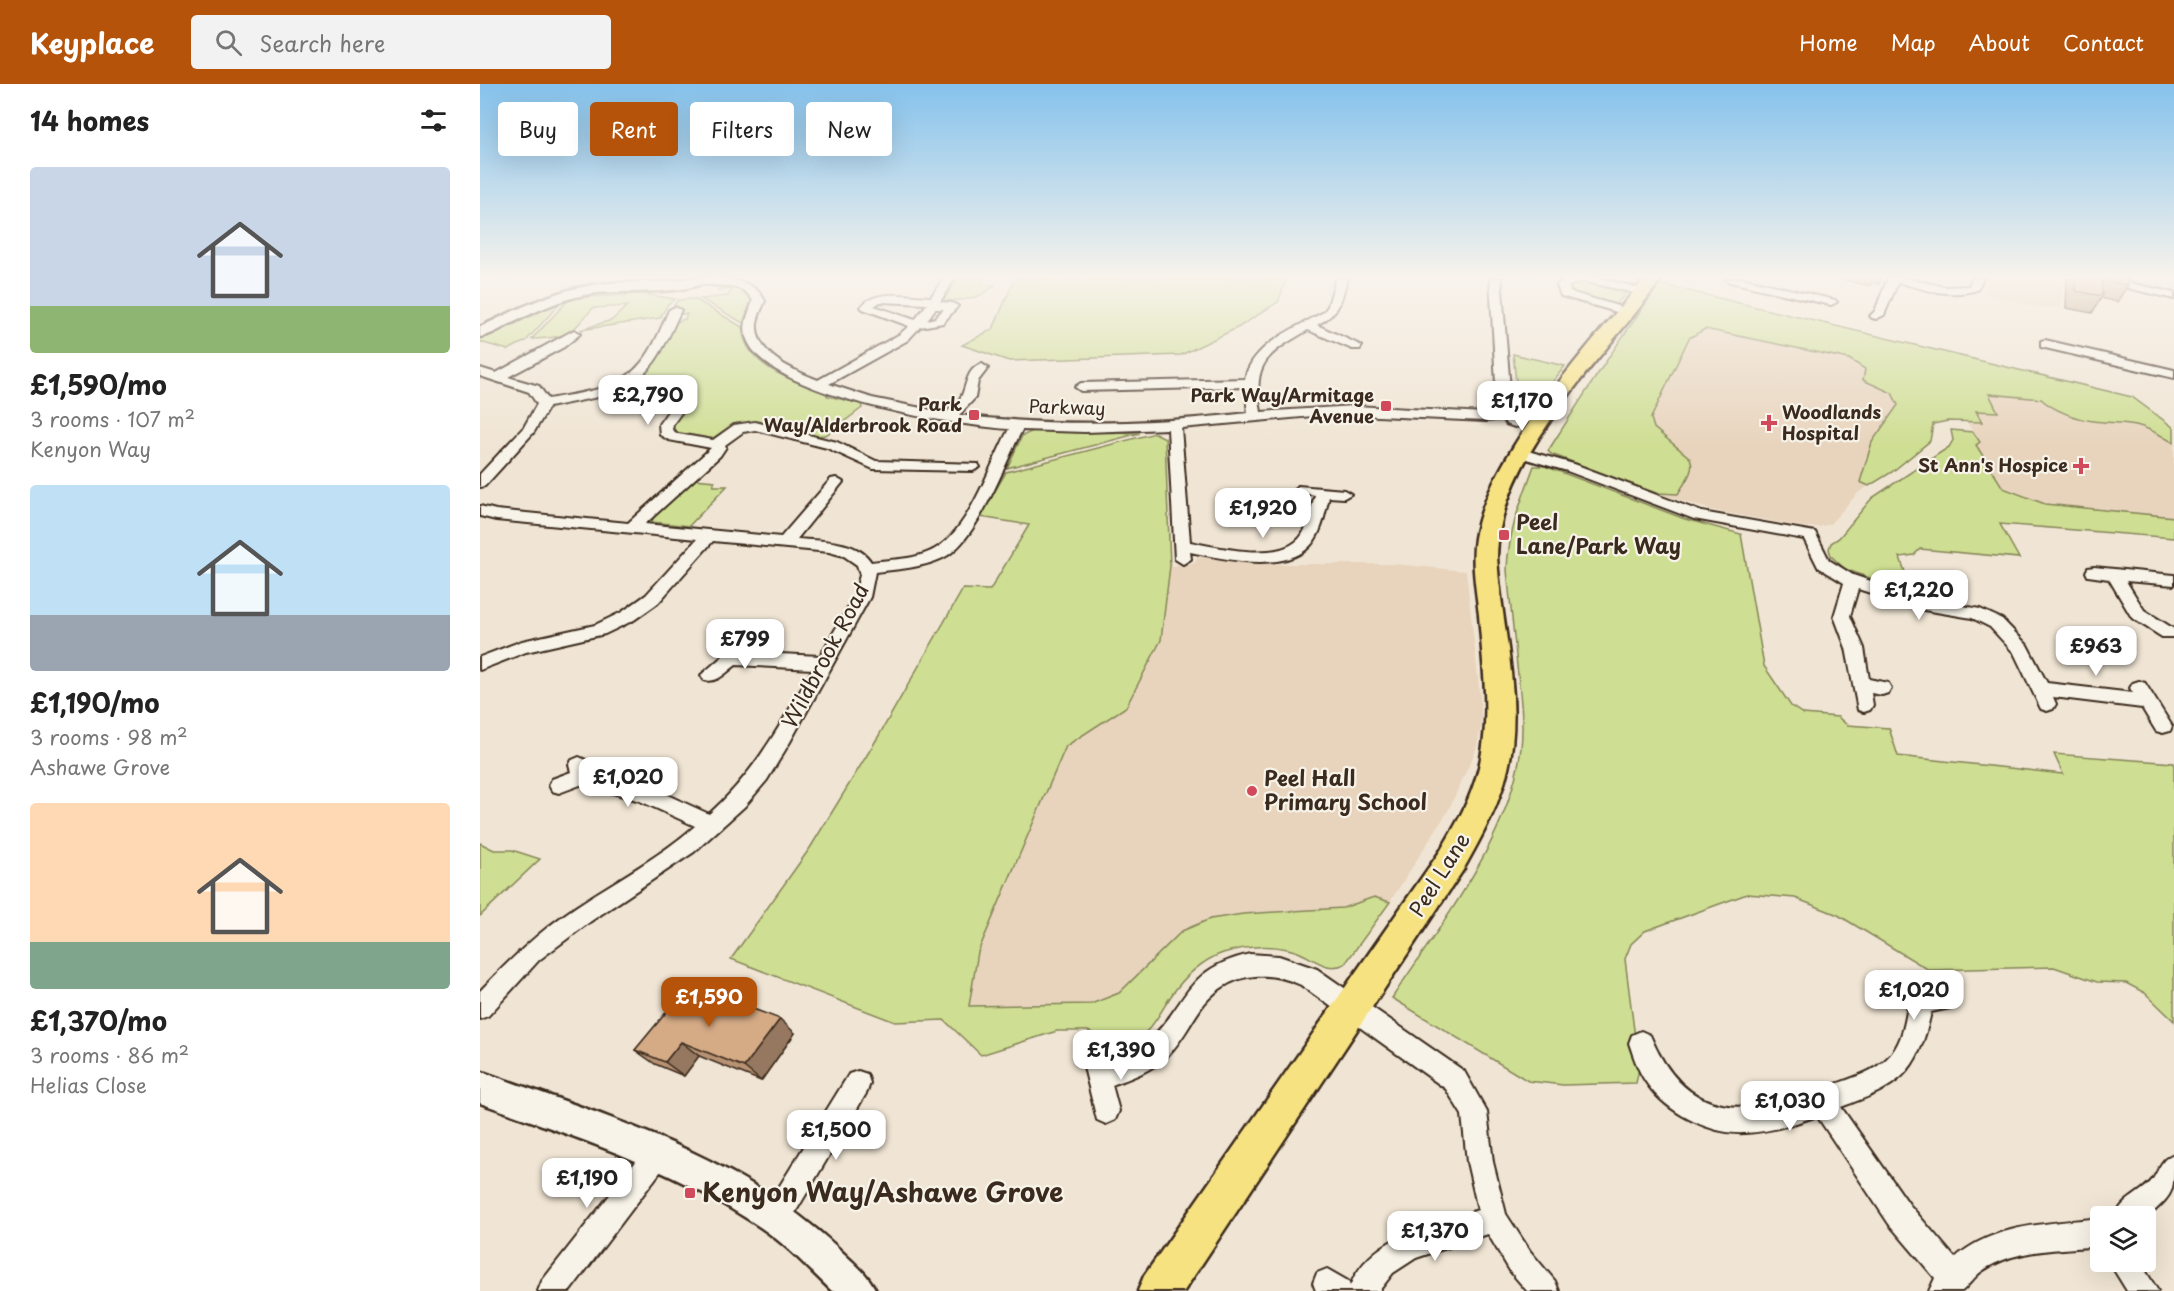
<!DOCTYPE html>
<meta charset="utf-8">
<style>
:root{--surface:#fff;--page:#f2f2f2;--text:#222;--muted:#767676;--accent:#b45309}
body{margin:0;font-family:"Playpen Sans",sans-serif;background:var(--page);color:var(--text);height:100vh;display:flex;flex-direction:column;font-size:22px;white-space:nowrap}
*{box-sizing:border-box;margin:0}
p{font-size:20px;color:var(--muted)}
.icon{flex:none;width:33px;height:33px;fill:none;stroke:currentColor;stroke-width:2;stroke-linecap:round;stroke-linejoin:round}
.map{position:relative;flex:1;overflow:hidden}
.details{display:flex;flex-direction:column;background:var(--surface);width:480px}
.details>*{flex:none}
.hud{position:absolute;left:18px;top:18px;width:570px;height:54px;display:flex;gap:12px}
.buttons{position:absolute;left:1610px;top:1122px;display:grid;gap:12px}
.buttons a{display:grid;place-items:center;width:66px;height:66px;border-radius:6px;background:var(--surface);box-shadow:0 6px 24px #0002;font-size:30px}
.price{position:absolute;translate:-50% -51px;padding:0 14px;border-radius:12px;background:#fff;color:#222;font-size:20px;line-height:39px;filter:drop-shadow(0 2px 3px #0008)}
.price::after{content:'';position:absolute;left:50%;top:36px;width:18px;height:14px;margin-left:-9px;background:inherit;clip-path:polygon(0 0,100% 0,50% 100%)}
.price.on{background:var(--accent);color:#fff}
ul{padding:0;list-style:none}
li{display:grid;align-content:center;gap:12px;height:318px;padding:0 30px}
li span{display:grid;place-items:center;height:186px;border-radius:6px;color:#555}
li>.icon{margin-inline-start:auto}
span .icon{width:108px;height:108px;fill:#fffc;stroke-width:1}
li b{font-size:26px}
h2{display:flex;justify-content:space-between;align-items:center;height:72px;padding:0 30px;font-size:26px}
.chip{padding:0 21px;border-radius:6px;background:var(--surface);box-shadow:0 6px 24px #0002;font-size:21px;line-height:54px}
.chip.on{background:var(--accent);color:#fff}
header{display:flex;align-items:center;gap:36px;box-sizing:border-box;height:84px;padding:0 30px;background:var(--accent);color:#fff}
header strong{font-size:28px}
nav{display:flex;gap:33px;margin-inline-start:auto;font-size:21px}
.search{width:420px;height:54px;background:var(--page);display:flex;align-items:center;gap:15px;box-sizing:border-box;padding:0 21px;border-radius:6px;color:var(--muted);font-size:22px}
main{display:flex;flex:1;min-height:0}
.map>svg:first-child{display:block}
.built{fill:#e8d4bd}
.green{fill:#cede92;stroke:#848458;stroke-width:1.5}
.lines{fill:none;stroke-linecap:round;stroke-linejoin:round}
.minor-casing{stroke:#3b2a1e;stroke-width:4}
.tertiary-casing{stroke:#3b2a1e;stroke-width:5}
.primary-casing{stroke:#3b2a1e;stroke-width:5}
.minor{fill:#f7f3e8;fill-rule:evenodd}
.tertiary{fill:#f7f3e8;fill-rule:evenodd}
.primary{fill:#f7e281;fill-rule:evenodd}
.wall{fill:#b79373;stroke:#3b2a1e;stroke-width:1.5}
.shaded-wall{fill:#95785e;stroke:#3b2a1e;stroke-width:1.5}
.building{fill:#d5ab86;stroke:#3b2a1e;stroke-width:1.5}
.poi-dot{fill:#d1495b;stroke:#f7f3e8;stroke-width:2}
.labels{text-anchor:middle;stroke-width:4.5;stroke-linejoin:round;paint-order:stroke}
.far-poi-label{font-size:18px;font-weight:bold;fill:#3b2a1e;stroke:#f7f3e8;text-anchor:end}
.far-street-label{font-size:18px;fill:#3b2a1e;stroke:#f7f3e8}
.poi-label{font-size:21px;font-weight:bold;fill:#3b2a1e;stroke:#f7f3e8;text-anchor:start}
.street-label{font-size:21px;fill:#3b2a1e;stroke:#f7f3e8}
.near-poi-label{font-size:26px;font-weight:bold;fill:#3b2a1e;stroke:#f7f3e8;text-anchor:start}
</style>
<header>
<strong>Keyplace</strong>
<div class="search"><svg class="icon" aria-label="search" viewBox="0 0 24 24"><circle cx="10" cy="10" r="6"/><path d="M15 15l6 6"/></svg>Search here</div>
<nav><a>Home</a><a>Map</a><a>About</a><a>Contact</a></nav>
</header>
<main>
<section class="details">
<h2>14 homes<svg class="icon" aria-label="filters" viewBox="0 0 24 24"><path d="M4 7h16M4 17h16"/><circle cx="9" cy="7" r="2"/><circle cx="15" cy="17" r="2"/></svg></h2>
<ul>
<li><span style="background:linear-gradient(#c9d6e8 75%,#8fb573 0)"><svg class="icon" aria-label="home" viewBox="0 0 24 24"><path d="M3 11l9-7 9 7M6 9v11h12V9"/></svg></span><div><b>£1,590/mo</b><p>3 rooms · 107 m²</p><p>Kenyon Way</p></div></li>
<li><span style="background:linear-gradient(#bfe0f5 70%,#9aa5b1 0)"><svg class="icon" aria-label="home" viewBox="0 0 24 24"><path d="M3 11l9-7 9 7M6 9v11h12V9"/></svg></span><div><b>£1,190/mo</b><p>3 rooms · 98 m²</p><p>Ashawe Grove</p></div></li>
<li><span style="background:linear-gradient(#ffd9b3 75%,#7fa58c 0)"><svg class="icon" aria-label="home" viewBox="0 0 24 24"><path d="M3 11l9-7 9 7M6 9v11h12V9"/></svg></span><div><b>£1,370/mo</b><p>3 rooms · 86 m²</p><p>Helias Close</p></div></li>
</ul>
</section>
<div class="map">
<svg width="1694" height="1207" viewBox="0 0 1694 1207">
<rect width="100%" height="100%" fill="#f0e5d4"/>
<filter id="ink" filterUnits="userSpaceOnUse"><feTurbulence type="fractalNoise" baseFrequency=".0167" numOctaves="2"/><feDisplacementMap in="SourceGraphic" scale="12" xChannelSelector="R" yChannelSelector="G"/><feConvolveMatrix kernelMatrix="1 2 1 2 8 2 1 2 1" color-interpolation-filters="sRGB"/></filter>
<g filter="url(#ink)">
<!-- built -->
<g class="built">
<path d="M1508,194H1584L1581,224H1559L1500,209L1505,206Z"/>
<path d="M1225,245L1369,275L1385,285L1383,296L1412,309L1416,315L1418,321L1392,358L1380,398L1389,402L1378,409L1350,440L1339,443H1323L1231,426L1176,409L1190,411L1210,374L1174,344L1171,334L1209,254Z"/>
<path d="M1509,310L1561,315L1566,319L1658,341L1679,350L1694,359V433L1565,420L1523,404L1495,361L1499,358L1487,338H1502L1496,326Z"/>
<path d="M723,473L779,480H916L986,487L1001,620V644L996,666L968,727L910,818L894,813L863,824L763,830L702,847L639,909L611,920L489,923L498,868L586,662L646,623L681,556L690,482L715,479L717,474Z"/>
</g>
<!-- green -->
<g class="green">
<path d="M478,194H504L502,201H515C501,215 483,217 463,217Z"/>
<path d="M535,194H807L798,218L759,243L701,271L529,277L482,261L513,245Z"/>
<path d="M1103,197L1148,206L1135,222L1091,210L1088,202Z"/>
<path d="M1180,200L1652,313L1694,344V359C1682,352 1670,344 1656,341C1641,338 1627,339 1613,337C1596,335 1573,326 1561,315L1509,310L1518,328L1496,327L1502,338L1468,337L1453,340L1450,357L1412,388L1389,402L1380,398L1392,358L1418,321L1412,309L1383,296L1385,285L1369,275L1225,245L1209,254L1171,334L1174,344L1210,374C1216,386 1204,399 1198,410L1176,409L1071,370L1068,367C1104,310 1140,254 1180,200Z"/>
<path d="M243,202L257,205L269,212L271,217L263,239L221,215L248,212L253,205L238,206Z"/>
<path d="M162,210L195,215L188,220L180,234L100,246L132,236L147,222L113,224C88,252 90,253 52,255L90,214Z"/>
<path d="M215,215L262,243C264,283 316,298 347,309V312L381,320L382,324L346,351L336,352L271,339L250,344L233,355L195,348L193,340L210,315L207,309L195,306L139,307L140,303C176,282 175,275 193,239L205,235L207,230H199V224L191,225L198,216Z"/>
<path d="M82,217L46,257L28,266L0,258V254L8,253Z"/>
<path d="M1033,270L1085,282L1063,310L1037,307Z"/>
<path d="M1471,346L1493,348L1500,358L1496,361L1523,404L1565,420L1694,433V454L1520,440L1539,474L1440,465L1434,471L1420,473L1432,509L1365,485L1351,472L1349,465L1351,459L1359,454L1392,414L1469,363L1473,356Z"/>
<path d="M553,347L660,349L527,384L542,352Z"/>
<path d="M675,349L685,354L690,482L681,556L646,623L586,662L498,868L489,922L611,920L639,909L702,847L730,835L763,830L863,824L894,813L910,818L865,880C845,889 834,873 815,867C792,860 766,862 743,869C722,876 703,894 691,912C681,927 673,945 657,955C652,958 646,960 640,962L608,947H577L501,971L464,936L415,938L251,875L330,764L398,653L483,505L510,506L549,441L500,433L526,388Z"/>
<path d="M1054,382H1065L1205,435L1261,450L1284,582L1311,622L1323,630L1358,633L1367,641L1409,644L1418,672L1583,690L1574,670L1694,679V937L1665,909L1646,899L1617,898L1574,883L1449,886L1358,831L1315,814L1267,810L1165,847L1151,860L1145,875L1159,985L1156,999L1083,1001L1048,997L912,914C961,840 1030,754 1041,664C1044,636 1040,609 1037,582C1034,550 1030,518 1027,486C1028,448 1041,417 1054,382Z"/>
<path d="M214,395L235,397L233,402H247L209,442L172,438L174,432Z"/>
<path d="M0,759L14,766H32L60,775L0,832Z"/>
</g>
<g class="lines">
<!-- minor casing -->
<g class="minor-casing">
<g id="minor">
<path d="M214,194C239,194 273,192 285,217C282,224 278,232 277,239C274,271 315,287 338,296L420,250L429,242L383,225L381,223C395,204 430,213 451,213L464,194H475L461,216V218L472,219L478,222L463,239L440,243L428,256L349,300L392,314L466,329C471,324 479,318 482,311C487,300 487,284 502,280L508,284L498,297L495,314L479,331C576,343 671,340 768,329L765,303L601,307L595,303L601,299L765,295C772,260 816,244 844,228L848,222L856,194H867C861,219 860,228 837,241L882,262L880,265H872L828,246C787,270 772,278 781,328L874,322L1005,329L1021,327L1017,318L1010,194H1021L1031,318L1034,327L1067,334L1069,337L1062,341L1040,336L1042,339L1040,342L1035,343L1026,340L1023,335L1005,337L855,330L701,344L710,458C737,463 803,480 822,451C829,440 831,424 835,411L818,408L816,405L818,402L864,406L871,410L864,414L849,413C845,428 843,444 834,457C811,491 744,475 710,468L711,475L703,480L695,475L688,345L605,348L542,346C524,380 498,457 463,474C442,484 418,485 395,488L390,513L310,658L287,696L265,722L214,768L111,837L59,876L8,932L0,935V907C32,874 58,848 97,822C136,796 180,773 215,742L160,717L103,700L79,709L72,707L69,701L72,695L91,688L89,681L92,676L99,673L106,676L110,686L172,704L229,730C277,687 301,639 333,585L256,581C246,588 237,600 224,596L221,591L243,572L242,560L245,556L251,554L257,556L260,568L340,572L374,513L380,491L377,481L364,472L349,468L233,457L178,519L154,536L125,550L46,568L0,586V573L42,557L115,541L142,528L166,511L217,455L16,436L0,432V422L16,426L148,439L231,364L189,356L180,351L179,340L194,319L193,316L118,313L69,323L54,348L5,402L0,403V390L44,343L57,320L49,308L0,292V284L16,289L94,246L100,250L84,263L28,293L59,302L68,315C100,309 140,306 161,279C174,264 181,244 189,226L195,223L201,226C186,258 175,291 140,305L186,306L203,310L208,319L193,340L192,346L198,350L233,356L254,341L275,338L357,358L396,377L498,380L500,383L493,387L393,385L347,364L275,346L263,348L245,361L246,363L240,372L165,440L301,453L351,395L356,394L363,398L317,455C340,457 378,456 391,478C412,475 436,476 455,465C490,445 510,380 529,345C475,341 281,312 266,252C263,239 269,229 273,217C264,196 232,204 213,199L211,197ZM400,218L447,220L435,236L394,222ZM455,225H464L455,234L447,236Z"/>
<path d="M1088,194H1119L1167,206L1169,208L1163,211L1102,197L1089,202L1090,208L1151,226L1153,228L1147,231L1081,212L1077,202L1081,197Z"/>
<path d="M1262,194L1355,216L1357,218L1351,221L1250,198L1245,195Z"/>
<path d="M1408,194H1427L1464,203L1489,202L1492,194H1503L1497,206C1469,214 1445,206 1418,198L1404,231L1396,235L1392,234L1390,232L1395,227Z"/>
<path d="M1606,194H1628L1694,209V215Z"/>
<path d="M1565,256L1694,286V294L1561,263V257Z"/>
<path d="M1041,365L1097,381L1222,428L1335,448L1349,476L1373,491L1444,515L1500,525L1522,535L1547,561L1567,599L1653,609L1650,604L1653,599L1659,597L1665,599L1692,642L1690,647L1683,649L1676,647L1662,624L1573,613L1576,620L1573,625L1567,627L1561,625L1534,569L1510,543L1492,534L1444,526L1378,505L1370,532L1384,564L1389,595L1408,599L1411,604L1408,609L1402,611L1391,609L1393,621L1390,626L1384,628L1378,626L1366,564L1354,532L1364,499L1338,483L1324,455L1214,435L1087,387L1036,372L1034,369L1036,366Z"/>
<path d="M1614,483L1694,491V501L1646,497L1664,526L1694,545V553H1682L1652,534L1629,495L1608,492L1606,488L1608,484Z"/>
<path d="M770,870L799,872L837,885L984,987L1007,1028L1013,1078L1026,1130L1050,1167L1075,1197L1079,1207H1047L1030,1187L1008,1150L936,1174L913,1189L899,1207H836L833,1199L837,1189L847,1185L868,1197L870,1202C891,1151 952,1141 998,1126L987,1078L982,1031L966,1005L821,901C785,885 750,889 724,920C711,937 702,958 686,973C671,987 651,994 632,1001L639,1027L635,1036L626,1040L617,1036L602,975L605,966L614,963L623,966L627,978C641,973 656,968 668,957C710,919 702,886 770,870Z"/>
<path d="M1423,893L1445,906L1462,905L1470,908L1474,916L1470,924L1451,928C1437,992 1419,1002 1361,1023L1429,1120L1475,1174C1514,1139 1571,1140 1620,1134V1162C1582,1166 1535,1164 1502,1187C1494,1193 1489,1201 1482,1207H1449L1455,1194L1409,1140L1337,1032C1314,1040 1290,1048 1265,1049C1231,1051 1188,1029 1168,1001C1159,989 1154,974 1149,959L1152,951L1161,947L1170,951C1207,1040 1269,1032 1348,1003C1370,994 1396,989 1412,969C1422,956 1425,939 1428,922L1415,912L1411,904L1415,896Z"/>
<path d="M378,987L387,990L390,999L387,1008L306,1144L296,1148L286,1144L282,1134L286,1124L369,990Z"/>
<path d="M178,1057L187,1061L191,1070L187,1079L90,1207H58L62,1197L169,1061Z"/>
<path d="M1694,1070C1694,1113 1694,1108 1665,1136V1132H1636C1642,1114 1662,1110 1673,1095C1680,1084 1681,1075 1694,1070Z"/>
<path d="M1629,1178H1660L1678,1207H1647Z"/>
</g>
</g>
<!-- tertiary casing -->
<g class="tertiary-casing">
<g id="tertiary">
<path d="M210,194H231C213,212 143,206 117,209C88,212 60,225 34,238C23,243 12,251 0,253V243C36,226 72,207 113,201C145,196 178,201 210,194Z"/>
<path d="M0,987C125,1032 258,1071 357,1163C371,1177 388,1189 396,1207H352C329,1185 307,1161 280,1143C195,1085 96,1053 0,1019Z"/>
</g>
</g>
<!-- primary casing -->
<g class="primary-casing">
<path id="primary" d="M1165,194H1182C1125,274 1019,369 1017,473C1021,543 1044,615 1028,685C1020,720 1001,754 983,786L704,1207H658L664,1192L961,766C974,744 987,722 995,697C1013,643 1003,586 999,531C996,505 991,479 995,454C1009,368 1110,261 1165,194Z"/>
</g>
<!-- minor -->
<use href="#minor" class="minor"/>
<!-- tertiary -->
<use href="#tertiary" class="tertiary"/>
<!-- primary -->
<use href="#primary" class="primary"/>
</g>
<!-- wall -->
<g class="wall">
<path d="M1356,194H1401L1399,200L1392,198L1390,202Z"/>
<path d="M1587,194H1648V201L1637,218L1621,214L1612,229L1586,224Z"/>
<path d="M209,901L315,949L281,997L219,972L204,992L175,980L155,966Z"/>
</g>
<!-- shaded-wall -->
<g class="shaded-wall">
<path d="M300,935L315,949L281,997L264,983Z"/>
<path d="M201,958L219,972L204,992L185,978Z"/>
</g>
<!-- building -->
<g class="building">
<path d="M1596,194H1648V201L1622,196V212L1596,207Z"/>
<path d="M209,901L300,935L264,983L201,958L185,978L155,966Z"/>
</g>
</g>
<!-- sky -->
<linearGradient id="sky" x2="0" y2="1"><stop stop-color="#85c2ec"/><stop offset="0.53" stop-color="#f8f3ec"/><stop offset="1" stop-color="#f8f3ec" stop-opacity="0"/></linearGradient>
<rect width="1694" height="363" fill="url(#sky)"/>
<!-- markers -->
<g class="poi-dot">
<rect x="900" y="316" width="12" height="12" rx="3"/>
<rect x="488" y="325" width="12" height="12" rx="3"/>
<path d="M1286 330h6v6h6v6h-6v6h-6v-6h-6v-6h6z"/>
<path d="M1598 373h6v6h6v6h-6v6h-6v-6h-6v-6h6z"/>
<rect x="1018" y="445" width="12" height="12" rx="3"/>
<circle cx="772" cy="707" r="6"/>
<rect x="204" y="1103" width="12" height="12" rx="3"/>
</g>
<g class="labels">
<!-- far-poi labels -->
<g class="far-poi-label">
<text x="894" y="318">Park Way/Armitage<tspan x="894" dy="21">Avenue</tspan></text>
<text x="482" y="327">Park<tspan x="482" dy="21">Way/Alderbrook Road</tspan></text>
<text x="1302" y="335" text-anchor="start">Woodlands<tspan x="1302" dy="21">Hospital</tspan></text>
<text x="1588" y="388">St Ann's Hospice</text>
</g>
<!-- far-street labels -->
<g class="far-street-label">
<text transform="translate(587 324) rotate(2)" y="6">Parkway</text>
</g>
<!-- poi labels -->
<g class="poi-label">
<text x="1036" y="446">Peel<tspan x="1036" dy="24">Lane/Park Way</tspan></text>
<text x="784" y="702">Peel Hall<tspan x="784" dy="24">Primary School</tspan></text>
</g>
<!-- street labels -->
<g class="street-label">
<text transform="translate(346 572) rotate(-62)" y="7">Wildbrook Road</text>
<text transform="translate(960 791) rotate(-58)" y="7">Peel Lane</text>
</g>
<!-- near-poi labels -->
<g class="near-poi-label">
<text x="222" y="1118">Kenyon Way/Ashawe Grove</text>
</g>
</g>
</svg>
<div class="buttons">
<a><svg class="icon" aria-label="layers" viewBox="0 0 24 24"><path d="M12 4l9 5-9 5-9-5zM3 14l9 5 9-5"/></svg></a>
</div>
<b class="price" style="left:168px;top:342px">£2,790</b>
<b class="price" style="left:1042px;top:348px">£1,170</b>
<b class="price" style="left:783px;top:455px">£1,920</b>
<b class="price" style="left:1439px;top:537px">£1,220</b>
<b class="price" style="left:265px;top:586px">£799</b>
<b class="price" style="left:1616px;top:593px">£963</b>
<b class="price" style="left:148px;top:724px">£1,020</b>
<b class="price" style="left:1434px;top:937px">£1,020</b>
<b class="price on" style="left:229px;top:944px">£1,590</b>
<b class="price" style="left:641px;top:997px">£1,390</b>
<b class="price" style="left:1310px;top:1048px">£1,030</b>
<b class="price" style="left:356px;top:1077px">£1,500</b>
<b class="price" style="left:107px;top:1125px">£1,190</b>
<b class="price" style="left:955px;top:1178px">£1,370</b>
<div class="hud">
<a class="chip">Buy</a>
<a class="chip on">Rent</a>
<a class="chip">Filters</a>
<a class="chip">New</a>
</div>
</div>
</main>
